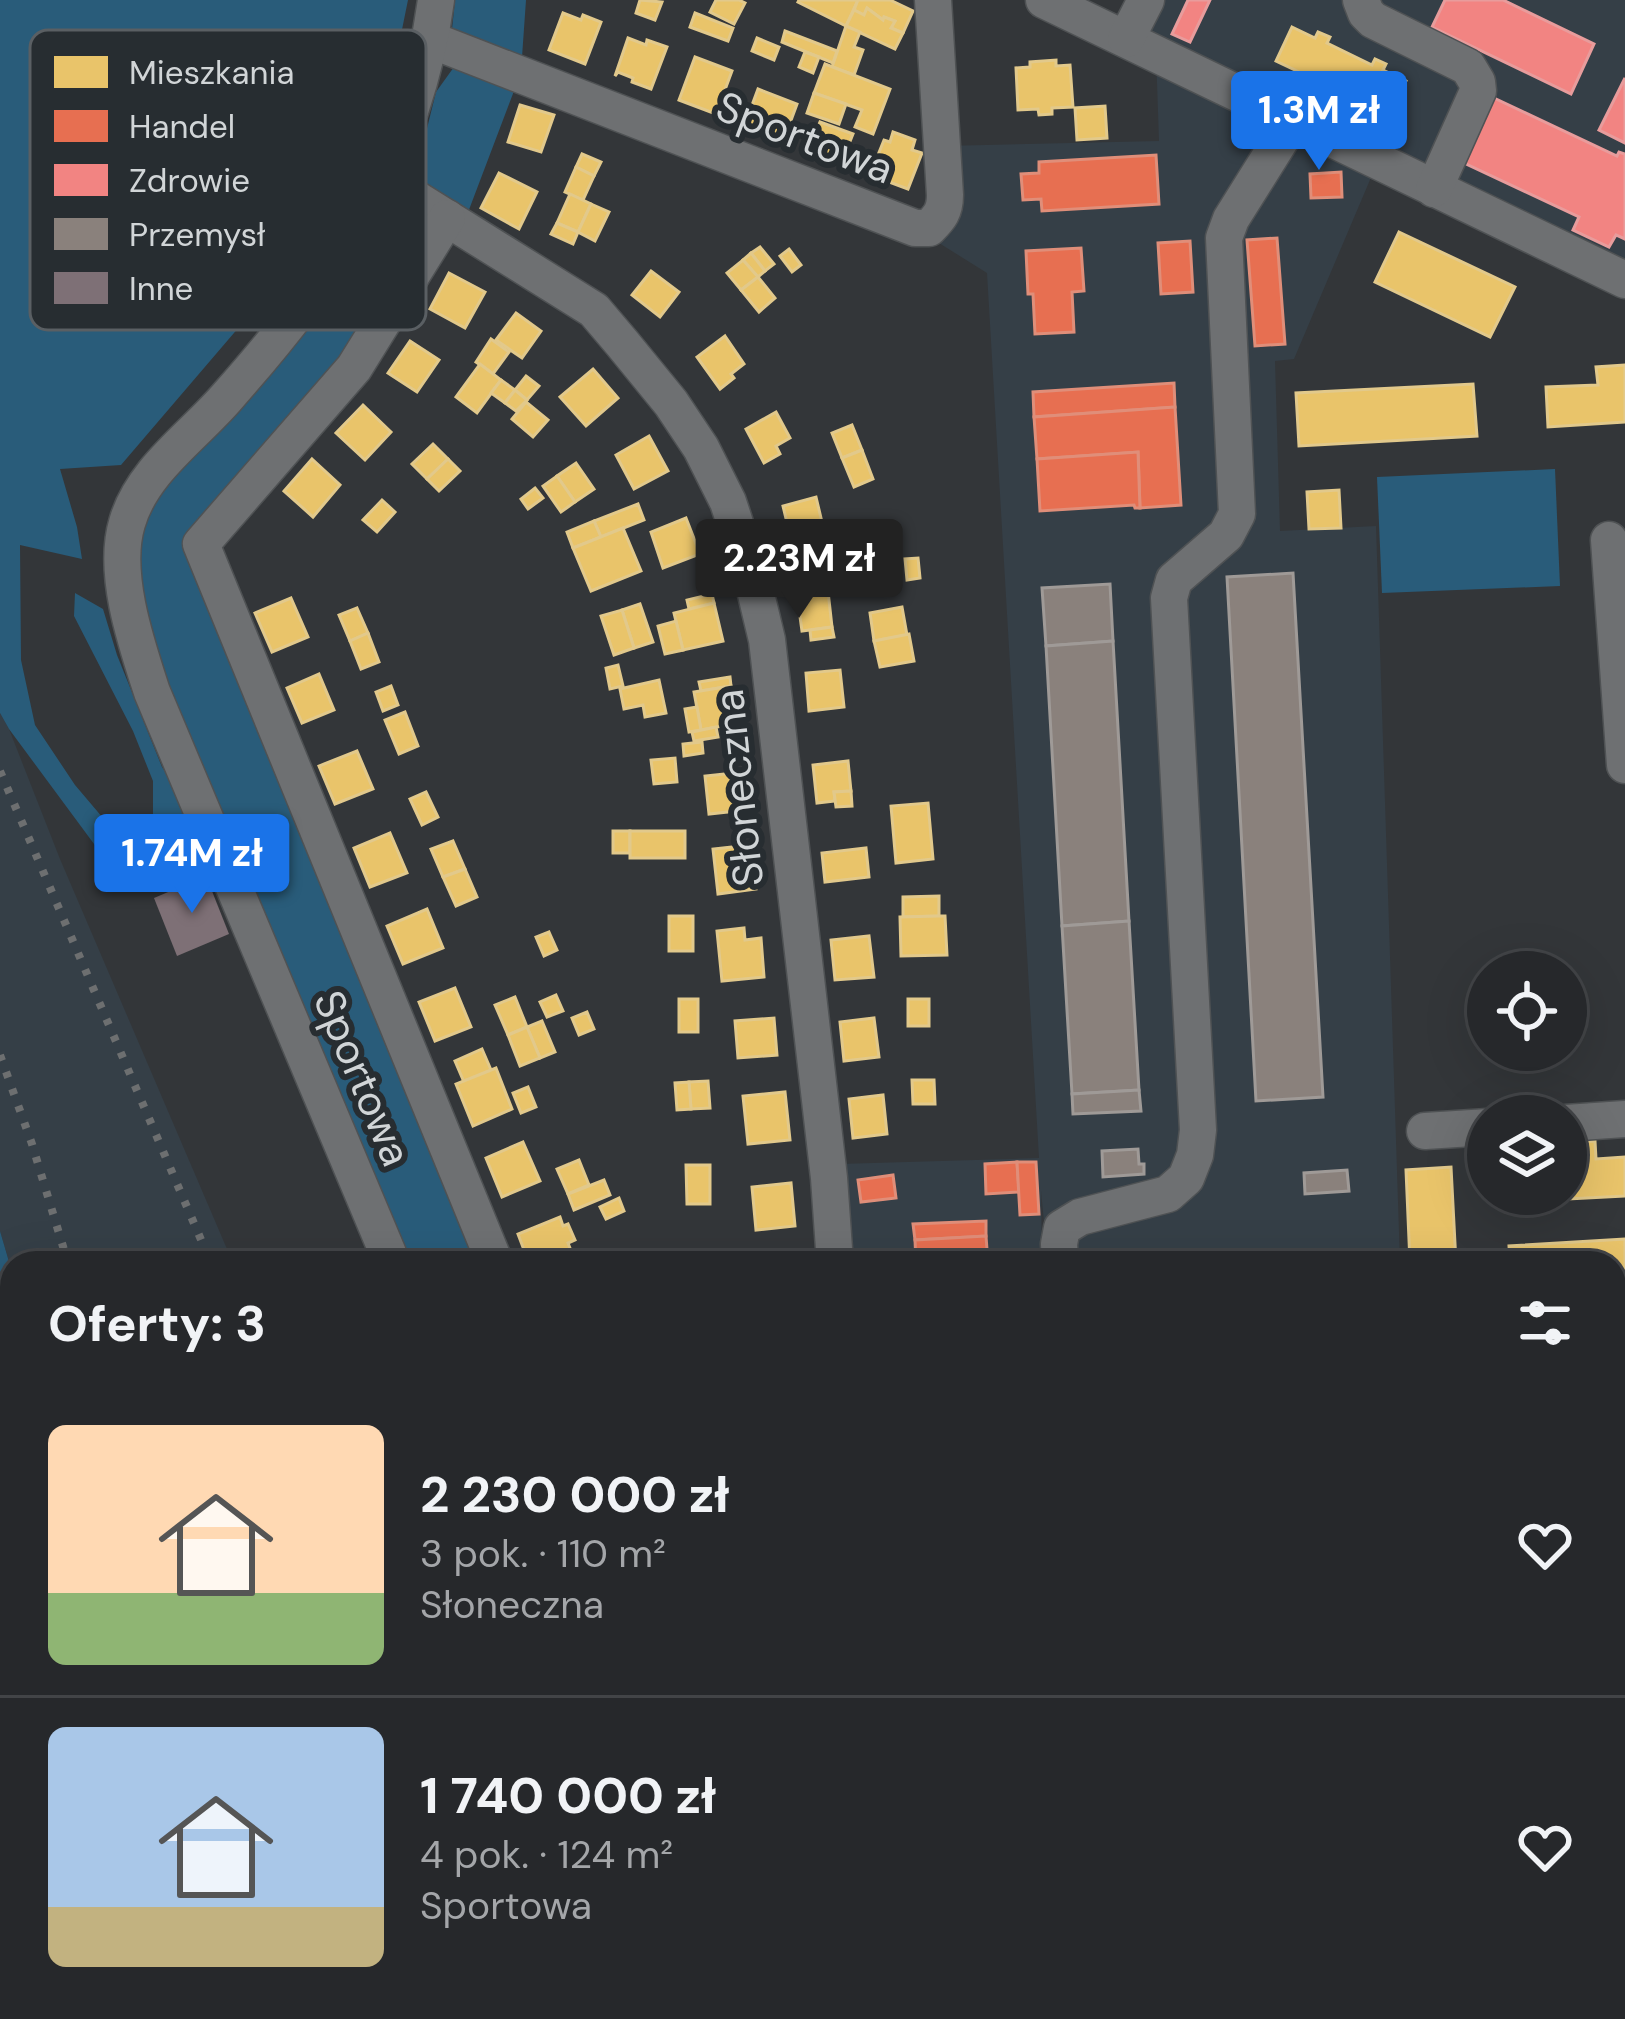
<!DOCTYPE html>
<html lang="pl">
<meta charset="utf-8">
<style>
:root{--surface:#26282b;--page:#323437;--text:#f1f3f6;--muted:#a4a6a9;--line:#424447;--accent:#1a73e8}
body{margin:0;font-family:"DM Sans",sans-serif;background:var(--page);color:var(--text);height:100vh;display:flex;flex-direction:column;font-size:45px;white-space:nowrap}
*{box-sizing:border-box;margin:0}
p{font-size:39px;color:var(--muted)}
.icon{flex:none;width:66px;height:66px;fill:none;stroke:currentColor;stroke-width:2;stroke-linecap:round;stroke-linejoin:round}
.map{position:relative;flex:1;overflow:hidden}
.details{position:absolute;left:0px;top:1251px;width:1626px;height:768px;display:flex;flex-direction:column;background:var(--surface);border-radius:36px 36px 0 0;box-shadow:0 12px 48px #0002,0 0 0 3px var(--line)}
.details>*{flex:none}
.controls{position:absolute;left:1467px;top:951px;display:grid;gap:24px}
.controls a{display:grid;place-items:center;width:120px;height:120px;border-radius:50%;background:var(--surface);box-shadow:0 12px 48px #0002,0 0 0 3px var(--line);font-size:60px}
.price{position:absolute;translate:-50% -102px;padding:0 27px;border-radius:12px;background:var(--accent);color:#fff;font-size:39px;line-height:78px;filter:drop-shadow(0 3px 6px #0008)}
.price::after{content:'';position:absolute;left:50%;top:72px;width:36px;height:27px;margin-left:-18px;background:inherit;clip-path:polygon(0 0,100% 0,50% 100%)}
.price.selected{background:#222;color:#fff}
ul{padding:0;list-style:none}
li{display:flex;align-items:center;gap:36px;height:300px;padding:0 48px}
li+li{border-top:3px solid var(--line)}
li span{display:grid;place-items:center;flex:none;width:336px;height:240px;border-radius:18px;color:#555}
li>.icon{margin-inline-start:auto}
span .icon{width:144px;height:144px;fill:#fffc;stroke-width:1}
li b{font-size:51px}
h2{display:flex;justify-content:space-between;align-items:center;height:144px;padding:0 48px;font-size:51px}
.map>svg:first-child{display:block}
.built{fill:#353f47}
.green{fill:#295c7a}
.homes{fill:#e9c46a;stroke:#e2c98b;stroke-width:3}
.shops{fill:#e76f51;stroke:#e08e79;stroke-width:3}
.health{fill:#f28482;stroke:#e89c9c;stroke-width:3}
.industry{fill:#8a817c;stroke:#9f9a97;stroke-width:3}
.building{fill:#7e7076}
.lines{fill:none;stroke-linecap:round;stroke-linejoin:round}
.minor-casing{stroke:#4f5254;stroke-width:39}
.minor{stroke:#6e7072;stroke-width:36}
.rail{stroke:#6d6f70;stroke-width:8;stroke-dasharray:6 12;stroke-linecap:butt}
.labels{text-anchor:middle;stroke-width:12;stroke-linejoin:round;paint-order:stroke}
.street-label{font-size:42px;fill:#d1d5d7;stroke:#272d31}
.key{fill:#272d31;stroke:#5a5f63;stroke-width:3}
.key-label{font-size:33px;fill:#d1d5d7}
</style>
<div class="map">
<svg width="1625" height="2019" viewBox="0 0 1625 2019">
<rect width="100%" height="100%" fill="#333639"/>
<!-- built -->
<g class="built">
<path d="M1149,0H1625V281L1378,161L1294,359L1275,361L1280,531L1376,526L1400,1263H1048L1041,1191L1042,1263H848L839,1164L1039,1158L987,273L915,228H929L942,146L1159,141L1156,54L1126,39Z"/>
<path d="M0,713L9,729L60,859L233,1263H12V1272L0,1231Z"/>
<path d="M308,2007H556L561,2019H313Z"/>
</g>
<!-- green -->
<g class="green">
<path d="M0,0H408L393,74L357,159L313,230L263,299L121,465L60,469L77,527L82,559L20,545L21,660L35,725L75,785L114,831L131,833L153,824V781L133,731L74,616L75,593L103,609L117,655L162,767L192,810L190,848L114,871L9,729L0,713Z"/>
<path d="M455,0H526L522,57L514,91L467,215L415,177L436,92L454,67L452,29Z"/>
<path d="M418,221L428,226L348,362L194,547L484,1263H404L144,628L134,563L150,505L377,222Z"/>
<path d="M1555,469L1560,586L1382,593L1377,477Z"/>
<path d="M0,1231L12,1272V1395L0,1364Z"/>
<path d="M0,1398L12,1429V1968L0,1966Z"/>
<path d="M62,2007H250L256,2019H65Z"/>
</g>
<!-- homes -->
<g class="homes">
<path d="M640,0L662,2L655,20L636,13Z"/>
<path d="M716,0H739L745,3L734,24L710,12Z"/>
<path d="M799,0H858L846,26L798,2Z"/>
<path d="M858,0H890L913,11L903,33L891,28L895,21L884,17L883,20L867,8L864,15L854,10Z"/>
<path d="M867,8L883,20L884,17L895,21L891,28L903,33L895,49L846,26L854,10L864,15Z"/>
<path d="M563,13L581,20L583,15L601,22L585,64L549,50Z"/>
<path d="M695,13L733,28L728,41L690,27Z"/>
<path d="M846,26L860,32L854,47L863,50L854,75L832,67Z"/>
<path d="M1292,27L1315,38L1318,32L1330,37L1327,43L1372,65L1375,59L1386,64L1383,70L1406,81L1390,115L1276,61Z"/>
<path d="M785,31L837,51L833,63L782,42Z"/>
<path d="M628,38L646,45L647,40L667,47L651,89L632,82L633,78L618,72L615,76Z"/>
<path d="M757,38L779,47L774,60L752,51Z"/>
<path d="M805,52L819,57L813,73L799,67Z"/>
<path d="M695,57L732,71L716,114L679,100Z"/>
<path d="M1056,60V66L1070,65L1073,107L1052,108V114L1039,115L1038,109L1018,110L1016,68L1030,67V62Z"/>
<path d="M825,64L890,89L873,134L855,127L862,110L814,93Z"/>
<path d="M758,89L797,104L783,142L744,127Z"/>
<path d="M814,93L846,104L839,124L807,113Z"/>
<path d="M520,105L554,115L541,152L508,142Z"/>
<path d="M1105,106L1107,138L1077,140L1075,108Z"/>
<path d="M820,122L853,134L841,164L808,152Z"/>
<path d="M893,132L915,140L912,150L922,153L908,189L870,175L884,140L890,142Z"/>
<path d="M582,154L601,162L594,176L576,167Z"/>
<path d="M576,167L594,176L583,200L565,192Z"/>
<path d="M499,173L537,192L519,229L481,208Z"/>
<path d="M570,194L591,204L578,232L557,223Z"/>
<path d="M591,204L609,212L595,241L578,232Z"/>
<path d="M557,223L578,232L573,244L551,234Z"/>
<path d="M1399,232L1515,287L1490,337L1375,282Z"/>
<path d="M760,247L774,264L765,271L751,253Z"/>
<path d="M789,249L801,265L792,272L780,256Z"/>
<path d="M751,253L765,271L758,277L743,260Z"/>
<path d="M743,260L758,277L741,290L727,273Z"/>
<path d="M651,271L679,292L660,317L632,295Z"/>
<path d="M449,273L485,292L465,328L430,309Z"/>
<path d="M758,277L775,298L759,312L741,290Z"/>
<path d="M516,313L541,331L522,358L496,340Z"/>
<path d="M725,336L744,364L731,374L734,378L720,389L697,357Z"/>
<path d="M491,339L509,352L493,374L476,362Z"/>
<path d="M410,341L439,360L417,392L388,373Z"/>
<path d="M480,364L501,380L477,413L456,397Z"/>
<path d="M1625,365V422L1548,427L1546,387L1598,385L1596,367Z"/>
<path d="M593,369L618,398L586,426L560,397Z"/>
<path d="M526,376L539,386L527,400L515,390Z"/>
<path d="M501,380L515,390L505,403L491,393Z"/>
<path d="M1473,384L1477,436L1299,446L1296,393Z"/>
<path d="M515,390L527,400L516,411L505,403Z"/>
<path d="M526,402L548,420L533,437L512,419Z"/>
<path d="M363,405L391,432L365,460L336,433Z"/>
<path d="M776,412L790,438L776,446L780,454L764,463L746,429Z"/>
<path d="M852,425L862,450L842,458L832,433Z"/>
<path d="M649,436L668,471L634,489L616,455Z"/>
<path d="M433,444L448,459L427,479L412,464Z"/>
<path d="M862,450L873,479L854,487L842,458Z"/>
<path d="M312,459L340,485L313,517L284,491Z"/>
<path d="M448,459L460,471L439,491L427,479Z"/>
<path d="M576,463L594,489L575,502L557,476Z"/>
<path d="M557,476L575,502L561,512L543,486Z"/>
<path d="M535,488L543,498L528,509L521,499Z"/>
<path d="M1339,490L1341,528L1309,529L1307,492Z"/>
<path d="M816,497L825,535L792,544L783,506Z"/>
<path d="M382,500L395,512L377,532L363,520Z"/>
<path d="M638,504L644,520L601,537L594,521Z"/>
<path d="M686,518L700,554L663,568L651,532Z"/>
<path d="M594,521L601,537L573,548L567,532Z"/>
<path d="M623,528L641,571L591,591L573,548Z"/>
<path d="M918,558L920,578L907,580L905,559Z"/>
<path d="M828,591L832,627L802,631L797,595Z"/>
<path d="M712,594L714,603L689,609L687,600Z"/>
<path d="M291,598L308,637L272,652L255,613Z"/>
<path d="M714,603L723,641L683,650L674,613Z"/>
<path d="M640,604L653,642L634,648L622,610Z"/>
<path d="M902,607L907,635L874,641L870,613Z"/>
<path d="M357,608L368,633L350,641L339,615Z"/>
<path d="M622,610L634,648L614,655L601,616Z"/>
<path d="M676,621L683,650L665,654L658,626Z"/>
<path d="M832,627L834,637L811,640L810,630Z"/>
<path d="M368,633L379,662L361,669L350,641Z"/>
<path d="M909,634L914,661L880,667L874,641Z"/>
<path d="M618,665L623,686L610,689L606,668Z"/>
<path d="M840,670L844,707L809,711L806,673Z"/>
<path d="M319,674L334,710L302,723L287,688Z"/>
<path d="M730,677L731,686L701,691L699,682Z"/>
<path d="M659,680L666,713L645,717L643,705L624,709L620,689Z"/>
<path d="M391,686L398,705L383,711L376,692Z"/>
<path d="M731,686L738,723L701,730L694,692Z"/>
<path d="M697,707L701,730L689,732L685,709Z"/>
<path d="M405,712L418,746L399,754L385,720Z"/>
<path d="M716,727L718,737L694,741L692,732Z"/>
<path d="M702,742L703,753L684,756L683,744Z"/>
<path d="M357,751L373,789L335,804L319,766Z"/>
<path d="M675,758L677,782L654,784L651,760Z"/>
<path d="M848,761L851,791L834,792L835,801L817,803L813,765Z"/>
<path d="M744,772L747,810L709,814L705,776Z"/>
<path d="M851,791L852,806L836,807L834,792Z"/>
<path d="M426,792L438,817L422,825L410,799Z"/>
<path d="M928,803L933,859L896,863L891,806Z"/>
<rect x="613" y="831" width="17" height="22"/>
<rect x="630" y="831" width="55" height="27"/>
<path d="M390,833L407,873L370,887L354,848Z"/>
<path d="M453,841L465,869L443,877L431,849Z"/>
<path d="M751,845L756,889L718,894L713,849Z"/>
<path d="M866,848L869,877L825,882L822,853Z"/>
<path d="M465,869L477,897L456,906L443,877Z"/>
<path d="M939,896V916L903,917V897Z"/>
<path d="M427,909L443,948L403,964L387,926Z"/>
<rect x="669" y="916" width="24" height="35"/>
<path d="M939,916H945L947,955L901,956L900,917Z"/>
<path d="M744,928L745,940L761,938L764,977L722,981L717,931Z"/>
<path d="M549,932L557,950L544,956L536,937Z"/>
<path d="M869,936L874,977L835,980L831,940Z"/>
<path d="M455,988L471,1027L435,1041L419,1002Z"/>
<path d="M556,995L563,1011L547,1017L540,1002Z"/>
<path d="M515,997L527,1027L508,1035L495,1005Z"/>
<rect x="679" y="999" width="19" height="33"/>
<rect x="908" y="999" width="21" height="27"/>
<path d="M587,1012L594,1029L579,1035L572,1018Z"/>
<path d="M774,1018L777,1055L738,1058L735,1021Z"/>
<path d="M874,1018L879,1057L844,1061L840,1022Z"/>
<path d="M542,1021L555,1052L540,1058L527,1027Z"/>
<path d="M527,1027L540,1058L520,1066L508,1035Z"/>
<path d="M482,1049L491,1070L464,1082L455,1061Z"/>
<path d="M496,1068L512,1109L473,1126L456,1084Z"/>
<path d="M912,1080H934L935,1104H913Z"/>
<path d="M708,1081L710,1108L691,1109L689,1082Z"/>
<path d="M689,1082L691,1109L677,1110L675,1083Z"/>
<path d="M528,1087L536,1107L521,1113L513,1093Z"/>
<path d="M785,1092L790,1140L748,1144L743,1096Z"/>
<path d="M883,1095L887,1134L853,1138L849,1099Z"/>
<path d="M1595,1141L1596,1159L1625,1157V1196L1507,1202L1506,1194H1566V1143Z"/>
<path d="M523,1142L540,1181L502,1197L486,1158Z"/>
<path d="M579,1160L589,1185L568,1194L557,1169Z"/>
<path d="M686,1165H710V1204H687Z"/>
<path d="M1451,1167L1456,1263H1410L1406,1170Z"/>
<path d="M604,1180L610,1195L574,1210L568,1194Z"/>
<path d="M791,1183L795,1226L756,1230L752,1187Z"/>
<path d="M619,1198L624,1211L606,1219L600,1207Z"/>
<path d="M560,1217L563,1226L568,1224L575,1240L568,1243L573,1256L556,1263H529L518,1234Z"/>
<path d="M1625,1239V1273L1614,1274V1263H1510L1509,1246Z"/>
<path d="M1614,1963H1621L1622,1977H1625L1622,2006H1614Z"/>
<path d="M886,2007H916L917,2019H887Z"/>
<path d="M1493,2007H1552L1553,2019H1494Z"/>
<path d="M1464,2008L1465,2019H1418L1417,2010Z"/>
<path d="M1373,2012V2019H1333L1332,2014Z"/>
</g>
<!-- shops -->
<g class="shops">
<path d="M1156,155L1159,204L1042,211L1041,199L1023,200L1021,174L1039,173V162Z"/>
<path d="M1341,172L1342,197L1311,198L1310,174Z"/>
<path d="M1277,238L1285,344L1255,346L1247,240Z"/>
<path d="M1190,241L1193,292L1161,294L1158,243Z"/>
<path d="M1081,248L1084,291L1072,292L1074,332L1035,334L1033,294H1028L1026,251Z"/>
<path d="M1174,383L1175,407L1034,417L1033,392Z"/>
<path d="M1175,407L1181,505L1140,508L1138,452L1037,459L1034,417Z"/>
<path d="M1138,452L1140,508H1135L1134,505L1040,511L1037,459Z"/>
<path d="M1017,1162L1019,1192L986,1194L985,1164Z"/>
<path d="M1017,1162H1036L1039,1214L1020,1215Z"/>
<path d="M893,1175L896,1198L861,1202L858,1180Z"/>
<path d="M986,1221V1236L915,1240L913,1224Z"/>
<path d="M986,1236L988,1263H916L915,1240Z"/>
</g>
<!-- health -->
<g class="health">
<path d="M1188,0H1210L1190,42L1172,34Z"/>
<path d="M1445,0H1503L1594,44L1571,94L1432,27Z"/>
<path d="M1625,78V143L1599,130Z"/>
<path d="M1494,98L1617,156L1619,152L1625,154V239L1616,235L1609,247L1573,230L1579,217L1462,162Z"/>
</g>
<!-- industry -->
<g class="industry">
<path d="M1293,573L1323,1097L1256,1101L1227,577Z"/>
<path d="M1110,584L1113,641L1046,646L1042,588Z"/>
<path d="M1113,641L1129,921L1062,926L1046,646Z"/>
<path d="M1129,921L1139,1090L1072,1094L1062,926Z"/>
<path d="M1139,1090L1141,1111L1073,1114L1072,1094Z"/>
<path d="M1138,1149L1139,1164H1144V1174L1103,1177L1102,1151Z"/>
<path d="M1347,1170L1349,1191L1305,1194L1304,1173Z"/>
<path d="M1618,1343H1625V1436Z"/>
<path d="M0,1980L12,1984V2007H21L23,2019H0Z"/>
<path d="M471,2007H501L506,2019H476Z"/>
</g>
<!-- building -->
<g class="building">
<path d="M206,876L229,934L177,956L154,898Z"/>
<path d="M581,2007H626L631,2019H586Z"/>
<path d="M660,2007H683L688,2019H665Z"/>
</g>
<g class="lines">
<!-- minor casing -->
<g class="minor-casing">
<g id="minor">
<path d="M1044,0L1625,280"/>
<path d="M1361,0L1366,13L1373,20L1468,67L1477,82L1478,91L1434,189"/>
<path d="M1126,39L1146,0"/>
<path d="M431,40L915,228H929C940,217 945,211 945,195L933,0"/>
<path d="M384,179L594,310L622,343L671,403L701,448L728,502L750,569L767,640L829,1178L835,1263"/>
<path d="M447,218L354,368L201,544L495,1263"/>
<path d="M1609,540L1625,765"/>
<path d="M1566,1123L1625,1119"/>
<path d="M1425,1131L1488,1127"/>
<path d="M392,1263L152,692C136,643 112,573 127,523C142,470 194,436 228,396C333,277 415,161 436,0"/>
<path d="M1060,1263L1059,1244L1062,1228L1080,1217L1168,1194L1186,1178L1195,1155L1198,1130L1169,598L1174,580L1226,535L1237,514L1224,238L1231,219L1293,120"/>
<path d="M1614,1302H1625"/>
<path d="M0,1822L12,1862"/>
<path d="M1614,1863L1625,1872"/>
<path d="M53,2007L57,2019"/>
<path d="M710,2007L715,2019"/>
<path d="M1019,2007L1020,2019"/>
</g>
</g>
<!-- minor -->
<use href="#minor" class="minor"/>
<!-- rail -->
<g class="rail">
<path d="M0,771L211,1263"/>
<path d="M0,1055L32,1144L68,1263"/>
<path d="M530,2007L536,2019"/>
</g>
</g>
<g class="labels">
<!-- street labels -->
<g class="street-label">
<text transform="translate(805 137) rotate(21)" y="15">Sportowa</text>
<text transform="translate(738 788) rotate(-96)" y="15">Słoneczna</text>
<text transform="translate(363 1078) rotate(67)" y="15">Sportowa</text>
</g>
</g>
<!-- legend -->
<rect x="30" y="30" width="396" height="300" rx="18" class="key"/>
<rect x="54" y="56" width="54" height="32" fill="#e9c46a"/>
<rect x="54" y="110" width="54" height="32" fill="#e76f51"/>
<rect x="54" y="164" width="54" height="32" fill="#f28482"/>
<rect x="54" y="218" width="54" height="32" fill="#8a817c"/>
<rect x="54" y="272" width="54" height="32" fill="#7e7076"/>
<g class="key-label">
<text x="129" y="84">Mieszkania</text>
<text x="129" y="138">Handel</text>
<text x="129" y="192">Zdrowie</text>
<text x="129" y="246">Przemysł</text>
<text x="129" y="300">Inne</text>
</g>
</svg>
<div class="controls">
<a><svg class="icon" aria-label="locate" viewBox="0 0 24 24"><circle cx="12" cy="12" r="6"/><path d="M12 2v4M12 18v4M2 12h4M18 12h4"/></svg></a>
<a><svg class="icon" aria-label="layers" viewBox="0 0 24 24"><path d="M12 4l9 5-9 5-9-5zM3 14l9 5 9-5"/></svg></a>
</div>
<b class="price" style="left:1319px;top:173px">1.3M zł</b>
<b class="price selected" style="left:799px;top:621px">2.23M zł</b>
<b class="price" style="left:192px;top:916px">1.74M zł</b>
<section class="details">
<h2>Oferty: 3<svg class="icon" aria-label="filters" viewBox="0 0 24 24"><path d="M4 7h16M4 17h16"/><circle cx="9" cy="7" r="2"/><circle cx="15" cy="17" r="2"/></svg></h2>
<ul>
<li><span style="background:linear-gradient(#ffd9b3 70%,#8fb573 0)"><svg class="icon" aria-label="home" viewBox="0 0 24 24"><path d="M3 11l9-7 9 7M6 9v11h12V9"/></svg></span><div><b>2 230 000 zł</b><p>3 pok. · 110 m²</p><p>Słoneczna</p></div><svg class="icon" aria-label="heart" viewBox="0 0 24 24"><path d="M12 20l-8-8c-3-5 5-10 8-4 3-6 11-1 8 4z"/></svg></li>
<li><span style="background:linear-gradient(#a9c7e8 75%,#c2b280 0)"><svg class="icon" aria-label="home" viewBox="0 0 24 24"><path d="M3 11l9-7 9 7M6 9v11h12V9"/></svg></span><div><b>1 740 000 zł</b><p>4 pok. · 124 m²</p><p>Sportowa</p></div><svg class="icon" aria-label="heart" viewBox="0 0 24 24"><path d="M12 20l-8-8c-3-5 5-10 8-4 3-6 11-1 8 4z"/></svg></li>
</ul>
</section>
</div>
